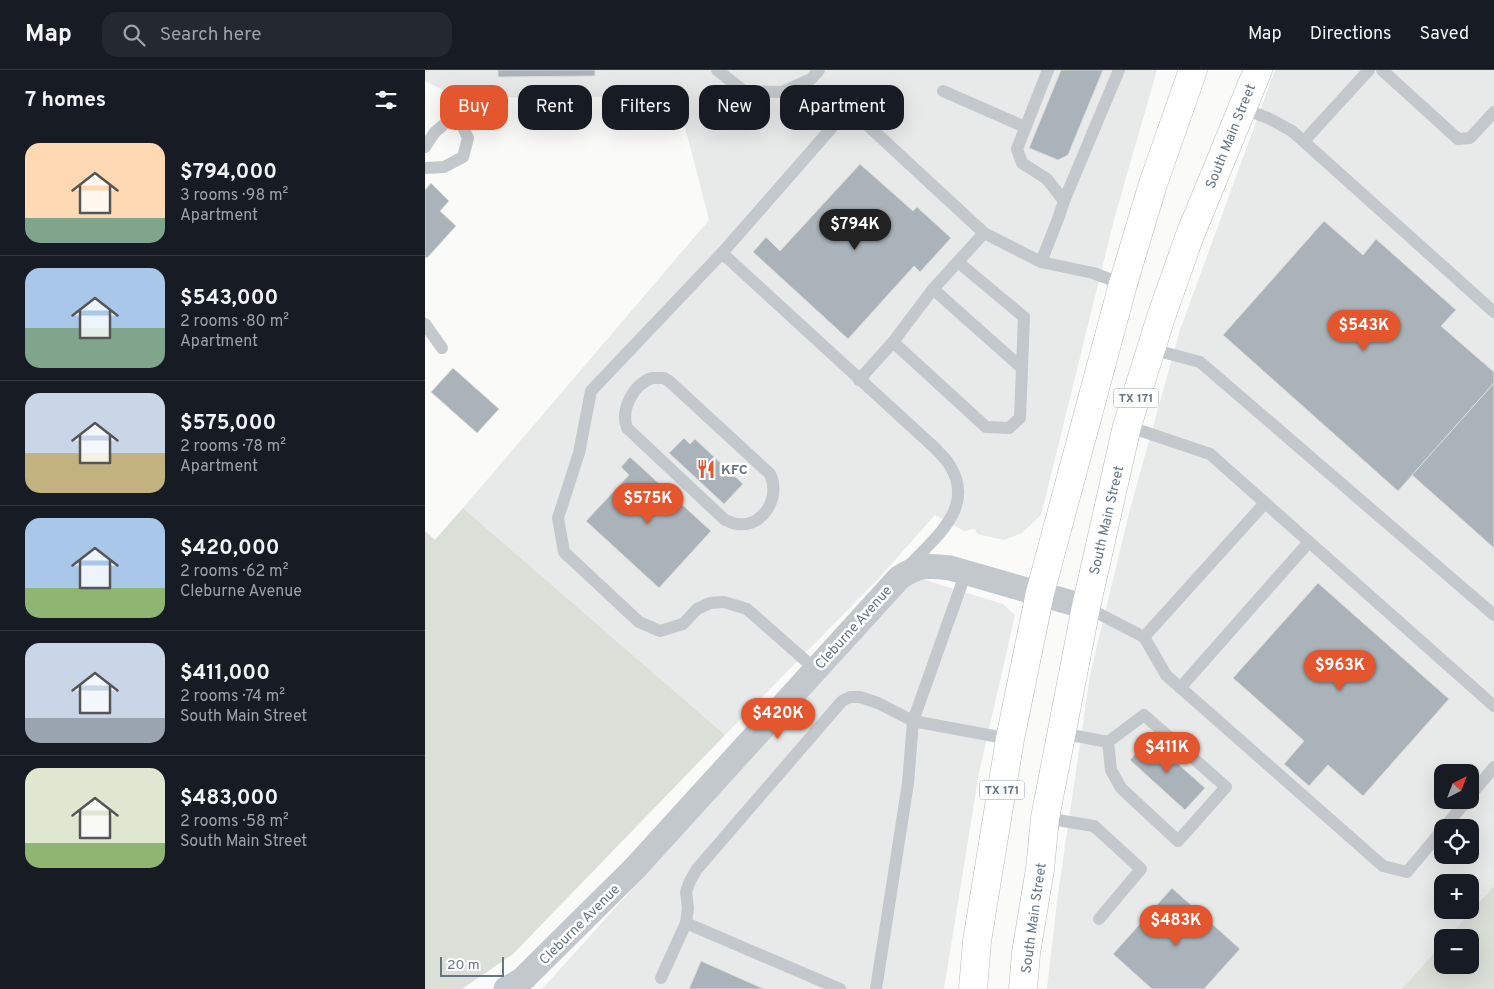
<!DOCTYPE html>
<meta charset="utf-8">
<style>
:root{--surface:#171b24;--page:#242831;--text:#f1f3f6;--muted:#9ea1a6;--line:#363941;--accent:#e4572e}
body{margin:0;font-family:Overpass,sans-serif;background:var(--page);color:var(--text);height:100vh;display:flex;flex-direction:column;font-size:19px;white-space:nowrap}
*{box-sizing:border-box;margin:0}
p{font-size:16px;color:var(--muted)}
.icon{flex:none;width:28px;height:28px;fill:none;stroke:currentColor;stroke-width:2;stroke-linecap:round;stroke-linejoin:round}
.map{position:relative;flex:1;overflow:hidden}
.details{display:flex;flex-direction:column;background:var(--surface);width:425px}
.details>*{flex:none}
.top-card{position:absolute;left:15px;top:15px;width:475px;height:45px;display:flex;gap:10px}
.needle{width:32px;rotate:42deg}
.tools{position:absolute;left:1009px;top:694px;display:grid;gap:10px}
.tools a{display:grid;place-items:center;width:45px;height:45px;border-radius:10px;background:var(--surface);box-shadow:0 5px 20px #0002;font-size:25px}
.scale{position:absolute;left:15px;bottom:12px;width:64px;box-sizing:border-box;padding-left:5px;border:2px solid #657683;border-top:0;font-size:14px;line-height:18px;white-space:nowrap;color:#657683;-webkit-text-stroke:4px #fff;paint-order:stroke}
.price{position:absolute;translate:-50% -42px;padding:0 11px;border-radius:18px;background:var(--accent);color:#fff;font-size:16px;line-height:32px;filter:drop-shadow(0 1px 2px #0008)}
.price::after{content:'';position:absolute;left:50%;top:30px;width:15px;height:11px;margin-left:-8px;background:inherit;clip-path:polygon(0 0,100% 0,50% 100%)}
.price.current{background:#222;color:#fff}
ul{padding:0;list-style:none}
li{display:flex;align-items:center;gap:15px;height:125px;padding:0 25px}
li+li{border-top:1px solid var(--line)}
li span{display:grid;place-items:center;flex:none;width:140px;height:100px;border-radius:15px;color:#555}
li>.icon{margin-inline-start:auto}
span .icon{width:60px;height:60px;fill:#fffc;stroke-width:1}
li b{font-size:21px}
h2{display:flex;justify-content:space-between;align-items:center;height:60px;padding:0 25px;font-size:21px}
.chip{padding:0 18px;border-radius:15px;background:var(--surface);box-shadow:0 5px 20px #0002;font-size:18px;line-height:45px}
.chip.current{background:var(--accent);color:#fff}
header{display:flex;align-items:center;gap:30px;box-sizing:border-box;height:70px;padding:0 25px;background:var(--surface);border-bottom:1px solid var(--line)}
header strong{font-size:24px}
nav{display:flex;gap:28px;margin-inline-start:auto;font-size:18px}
.search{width:350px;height:45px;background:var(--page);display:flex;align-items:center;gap:12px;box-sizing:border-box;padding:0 18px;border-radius:15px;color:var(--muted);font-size:19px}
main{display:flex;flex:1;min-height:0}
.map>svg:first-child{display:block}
.built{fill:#e8e9e9;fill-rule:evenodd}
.green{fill:#dadfd7}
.building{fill:#aab3b9;stroke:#dcdcda}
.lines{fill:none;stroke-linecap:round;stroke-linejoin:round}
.primary-casing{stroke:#b5babe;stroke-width:29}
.service{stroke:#c3c8cc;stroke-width:12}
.minor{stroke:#c3c8cc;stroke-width:25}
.primary{stroke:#fff;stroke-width:28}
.labels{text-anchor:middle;stroke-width:5;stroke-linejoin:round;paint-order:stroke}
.shield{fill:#fff;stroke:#939fa8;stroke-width:1}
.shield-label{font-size:12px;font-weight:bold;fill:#657683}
.street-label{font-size:14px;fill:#657683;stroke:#fff}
.poi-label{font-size:14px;font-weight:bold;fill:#657683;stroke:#fff;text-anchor:start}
</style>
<header>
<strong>Map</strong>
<div class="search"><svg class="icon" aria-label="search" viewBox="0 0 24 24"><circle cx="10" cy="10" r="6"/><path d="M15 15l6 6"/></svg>Search here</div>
<nav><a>Map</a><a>Directions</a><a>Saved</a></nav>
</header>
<main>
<section class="details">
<h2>7 homes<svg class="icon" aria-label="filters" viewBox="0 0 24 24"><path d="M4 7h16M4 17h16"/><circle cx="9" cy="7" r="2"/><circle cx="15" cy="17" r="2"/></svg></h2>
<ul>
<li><span style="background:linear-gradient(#ffd9b3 75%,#7fa58c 0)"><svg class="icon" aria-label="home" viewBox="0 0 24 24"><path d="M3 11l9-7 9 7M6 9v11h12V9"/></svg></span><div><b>$794,000</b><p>3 rooms · 98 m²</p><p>Apartment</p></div></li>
<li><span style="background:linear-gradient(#a9c7e8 60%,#7fa58c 0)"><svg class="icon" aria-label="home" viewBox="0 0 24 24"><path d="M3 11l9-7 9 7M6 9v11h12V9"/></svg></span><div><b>$543,000</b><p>2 rooms · 80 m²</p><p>Apartment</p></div></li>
<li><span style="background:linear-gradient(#c9d6e8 60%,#c2b280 0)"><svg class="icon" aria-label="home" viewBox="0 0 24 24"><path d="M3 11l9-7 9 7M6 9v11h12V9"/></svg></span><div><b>$575,000</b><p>2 rooms · 78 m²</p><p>Apartment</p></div></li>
<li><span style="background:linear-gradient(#a9c7e8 70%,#8fb573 0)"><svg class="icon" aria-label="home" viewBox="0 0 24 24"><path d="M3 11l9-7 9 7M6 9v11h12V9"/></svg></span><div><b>$420,000</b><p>2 rooms · 62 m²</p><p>Cleburne Avenue</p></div></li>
<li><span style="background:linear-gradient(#c9d6e8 75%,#9aa5b1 0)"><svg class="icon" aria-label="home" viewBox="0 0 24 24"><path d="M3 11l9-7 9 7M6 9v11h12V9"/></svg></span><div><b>$411,000</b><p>2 rooms · 74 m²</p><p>South Main Street</p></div></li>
<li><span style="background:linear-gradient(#dfe7d0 75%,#8fb573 0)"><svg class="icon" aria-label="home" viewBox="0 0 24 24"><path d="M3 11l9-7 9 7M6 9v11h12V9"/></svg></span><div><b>$483,000</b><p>2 rooms · 58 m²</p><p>South Main Street</p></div></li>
</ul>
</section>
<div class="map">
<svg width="1069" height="919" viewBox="0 0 1069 919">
<rect width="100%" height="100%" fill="#fafaf8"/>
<!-- built -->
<g class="built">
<path d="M0,0H732L690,146L616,445L597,463L579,470L552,464L550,459L539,461L510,445L454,508L300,665L38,438L284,150L252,26L34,28L0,11Z"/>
<path d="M850,0H1069V816L1023,867L1018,868L1017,874L977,919H622L632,831L665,605L705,439L755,260ZM1018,702H1045V730H1018ZM1018,758H1045V785H1018ZM1018,812H1045V840H1018Z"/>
<path d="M497,509L578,534L590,545L554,703L519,919H117L483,514Z"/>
</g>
<!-- green -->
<g class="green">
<path d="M38,438L300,665L88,884L37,919H0V461L10,470Z"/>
<path d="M1069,816V919H977L1017,874L1018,895H1045V868L1023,867Z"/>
</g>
<!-- building -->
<g class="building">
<path d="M73,0H170V6L73,7Z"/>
<path d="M636,0H678L643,85L633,90L604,78Z"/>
<path d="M435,94L488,141L492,137L526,168L495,202L489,196L423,269L328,182L341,167L355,181Z"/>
<path d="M6,113L24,131L15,141L31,156L2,188L0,187V120Z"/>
<path d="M899,151L938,185L951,169L1031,240L1016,256L1069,302V313L973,421L798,265Z"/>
<path d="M28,298L74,339L52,363L6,322Z"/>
<path d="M1069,313V478L987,405Z"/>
<path d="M259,368L265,374L270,369L318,414L299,434L244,383Z"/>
<path d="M205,387L286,461L234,518L161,451L204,405L196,397Z"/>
<path d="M893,513L1024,629L938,726L903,695L884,716L859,694L879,671L808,608Z"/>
<path d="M724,668L780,718L760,740L705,690Z"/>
<path d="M747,818L815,879L779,919H727L688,884Z"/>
<path d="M276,891L339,919H264Z"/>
</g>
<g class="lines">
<!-- primary casing -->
<g class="primary-casing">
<g id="primary">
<path d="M548,919L552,871L585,669L615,523L698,214L728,114L768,0"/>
<path d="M598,919L601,883L615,799L620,748L661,537L702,356L736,247L765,165L833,0"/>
</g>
</g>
<!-- service -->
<g class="service">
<path d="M292,0L319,21L357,22L386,9L394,0"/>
<path d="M957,0L1033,69L1045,68L1069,42"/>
<path d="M518,21L600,57"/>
<path d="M817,38L845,49L867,61L1069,242"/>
<path d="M879,71L944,0"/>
<path d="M0,77L10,62L23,51L36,53L43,68L38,87L19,97L0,98"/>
<path d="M639,131L694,0"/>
<path d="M297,183L511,379C515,384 520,388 524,394C552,437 510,467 484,496"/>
<path d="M616,192L633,149L639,131L622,109L597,93L592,79L623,0"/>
<path d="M508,219L597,298"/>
<path d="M0,254L17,278"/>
<path d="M468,272L561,357L584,358L595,348L599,247L533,192"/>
<path d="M726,279L775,292L1069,545"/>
<path d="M227,308H239L244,311L345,404C356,426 339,458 312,454C308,454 304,451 300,450L202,358C195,339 209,314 227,308Z"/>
<path d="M434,310L468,272L508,219L559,163"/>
<path d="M702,356L785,384L1069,636"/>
<path d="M661,537L719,567L840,433"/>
<path d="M719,567L741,605L958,796L982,802L1018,759"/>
<path d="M390,599L322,539L299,532L285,533L272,539L258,554L235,561L214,552L139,482L133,448L154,383L166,321L297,183L424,38L559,163L616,192L668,203L698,214"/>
<path d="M755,618L884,472"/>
<path d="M636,663L683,672L686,700L696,718L753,771L801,717L719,645L683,672"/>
<path d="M1045,726L1069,697"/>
<path d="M620,748L669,756L716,799L674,849"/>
<path d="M1019,758L1042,730"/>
<path d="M261,853L415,919"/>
<path d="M236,908L261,853L263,838L261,822L265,811L272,799L417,631L425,627H435L453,633L488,651L585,669"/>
<path d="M451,919L483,713L488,651L541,502"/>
</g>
<!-- minor -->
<path class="minor" d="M81,919L97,910L210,798L474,508C493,495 502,495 525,498L661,537"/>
<!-- primary -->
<use href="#primary" class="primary"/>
</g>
<!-- icons -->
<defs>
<g id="restaurant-bare" transform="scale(1.5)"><path d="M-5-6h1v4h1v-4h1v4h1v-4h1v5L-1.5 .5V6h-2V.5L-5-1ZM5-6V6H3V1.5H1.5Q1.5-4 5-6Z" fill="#e4572e" stroke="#fff" stroke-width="2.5" paint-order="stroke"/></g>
</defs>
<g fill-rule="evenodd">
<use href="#restaurant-bare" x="281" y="399"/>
</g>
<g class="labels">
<!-- shield labels -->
<g class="shield">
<rect x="688.5" y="318.5" width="45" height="19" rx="4"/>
<rect x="554.5" y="710.5" width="45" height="19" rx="4"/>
</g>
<g class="shield-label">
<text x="711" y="332">TX 171</text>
<text x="577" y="724">TX 171</text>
</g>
<!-- street labels -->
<g class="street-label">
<text transform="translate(805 66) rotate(-68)" y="5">South Main Street</text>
<text transform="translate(681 450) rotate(-77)" y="5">South Main Street</text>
<text transform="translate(428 557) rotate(-48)" y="5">Cleburne Avenue</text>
<text transform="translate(608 848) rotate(-82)" y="5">South Main Street</text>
<text transform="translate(154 854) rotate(-45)" y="5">Cleburne Avenue</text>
</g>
<!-- poi labels -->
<g class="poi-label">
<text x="296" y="404">KFC</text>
</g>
</g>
</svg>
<div class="tools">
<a><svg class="needle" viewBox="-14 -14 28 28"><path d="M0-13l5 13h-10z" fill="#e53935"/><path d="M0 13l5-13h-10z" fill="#9ea1a6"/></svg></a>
<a><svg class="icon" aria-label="locate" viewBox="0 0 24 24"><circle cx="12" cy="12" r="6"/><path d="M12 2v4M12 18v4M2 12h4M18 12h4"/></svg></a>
<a>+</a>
<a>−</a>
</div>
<div class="scale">20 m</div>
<b class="price current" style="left:430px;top:181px">$794K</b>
<b class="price" style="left:939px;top:282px">$543K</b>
<b class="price" style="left:223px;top:455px">$575K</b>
<b class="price" style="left:915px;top:622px">$963K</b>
<b class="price" style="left:353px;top:670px">$420K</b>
<b class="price" style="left:742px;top:704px">$411K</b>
<b class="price" style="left:751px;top:877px">$483K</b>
<div class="top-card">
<a class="chip current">Buy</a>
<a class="chip">Rent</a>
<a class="chip">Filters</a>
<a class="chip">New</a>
<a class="chip">Apartment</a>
</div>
</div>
</main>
